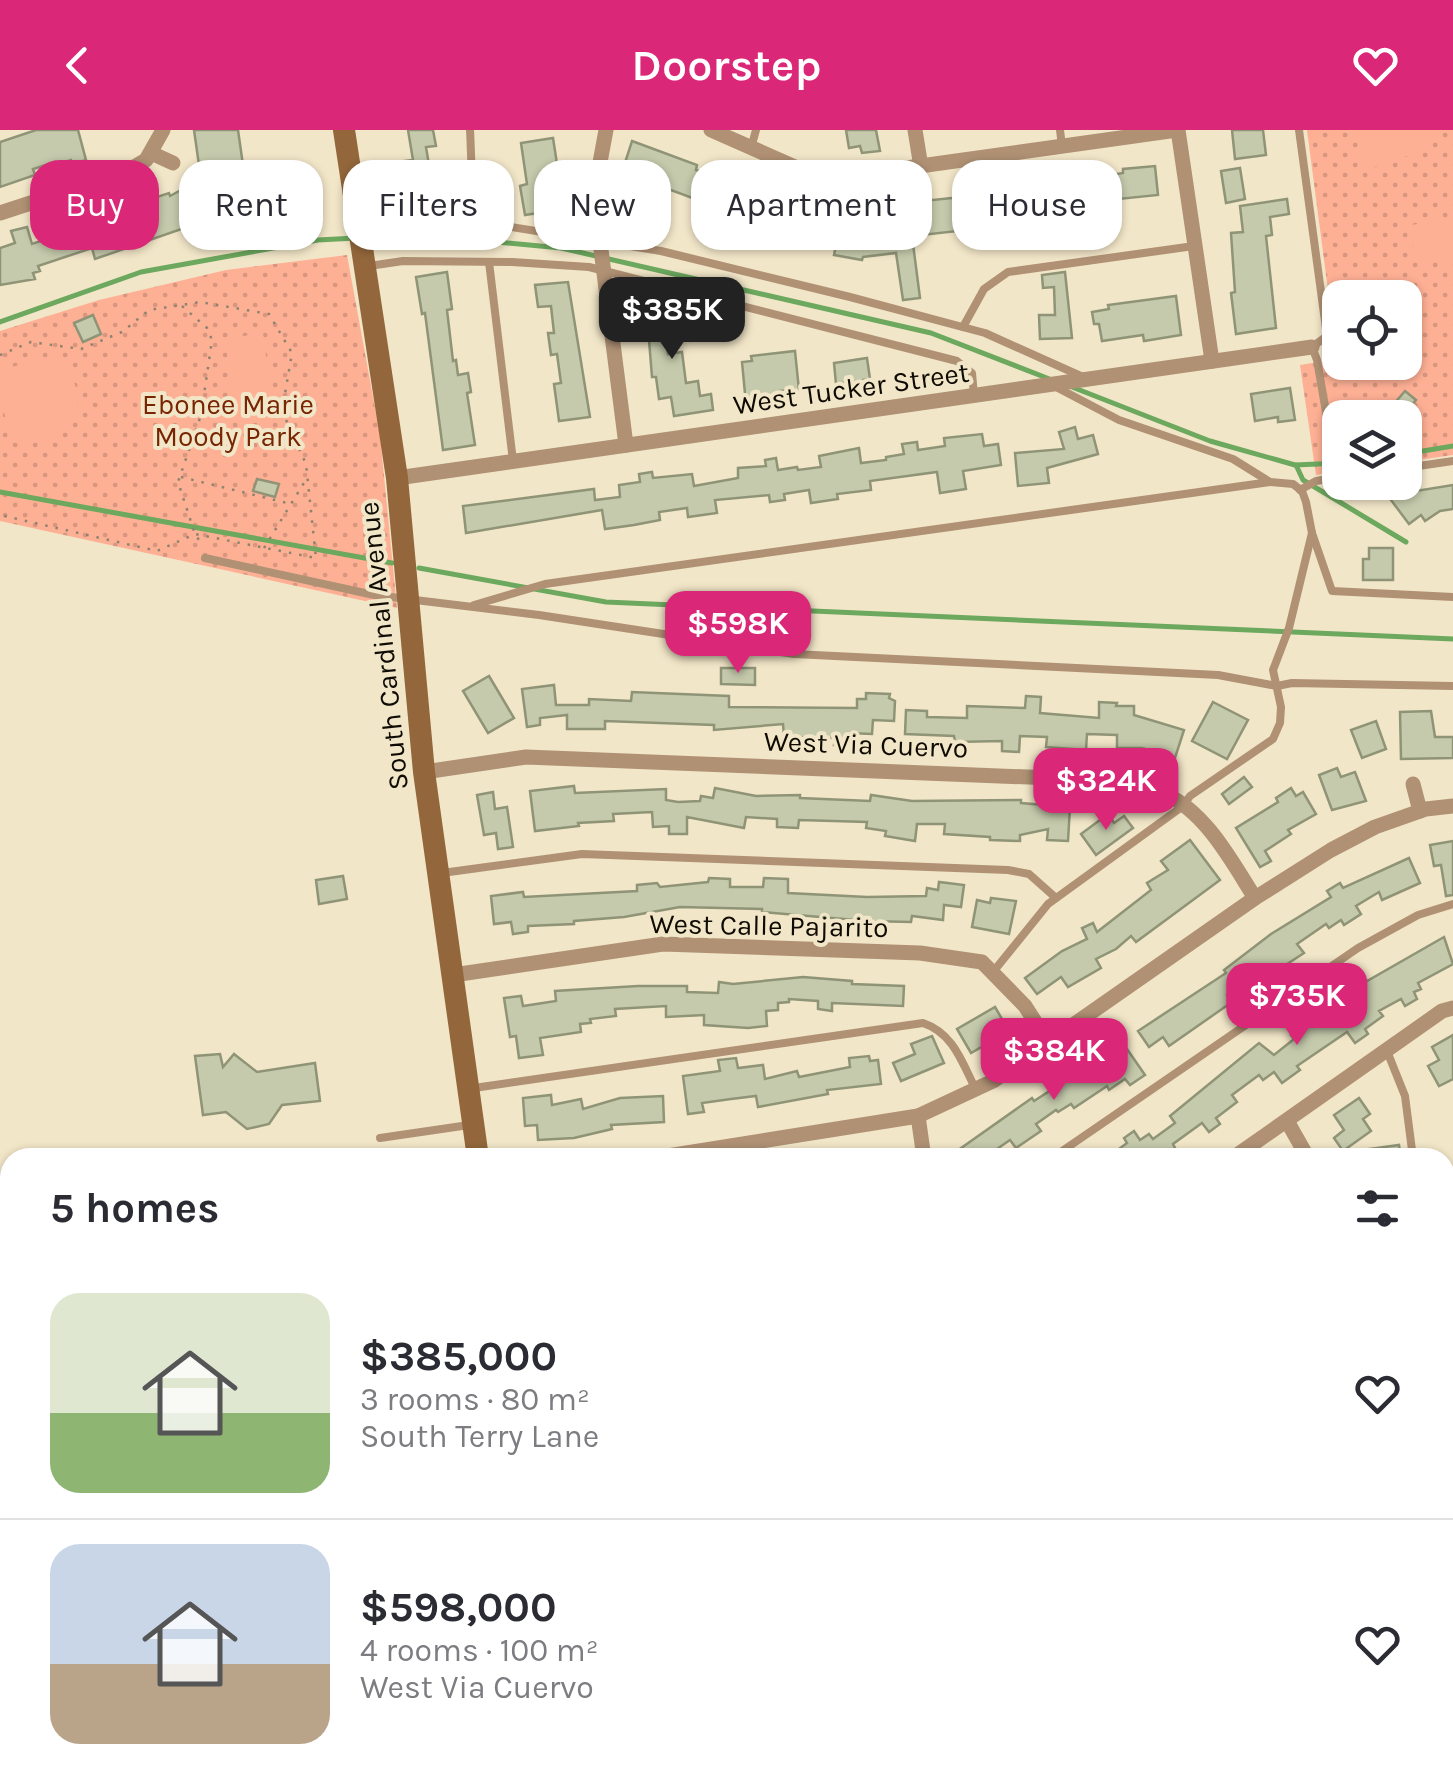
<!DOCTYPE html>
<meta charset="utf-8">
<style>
:root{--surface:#fff;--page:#f7f7f7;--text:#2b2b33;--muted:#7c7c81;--line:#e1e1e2;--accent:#db2777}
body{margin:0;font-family:Karla,sans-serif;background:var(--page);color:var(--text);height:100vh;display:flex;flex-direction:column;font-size:38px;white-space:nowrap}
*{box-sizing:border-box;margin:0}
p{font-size:32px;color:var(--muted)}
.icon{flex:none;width:55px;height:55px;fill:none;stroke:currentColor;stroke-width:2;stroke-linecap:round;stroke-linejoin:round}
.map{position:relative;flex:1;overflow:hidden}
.details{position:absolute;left:0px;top:1018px;width:1455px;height:642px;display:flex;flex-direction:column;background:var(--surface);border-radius:30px 30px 0 0;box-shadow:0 2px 8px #0004}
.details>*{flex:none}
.hud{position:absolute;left:30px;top:30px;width:1395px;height:90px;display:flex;gap:20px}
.tools{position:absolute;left:1322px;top:150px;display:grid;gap:20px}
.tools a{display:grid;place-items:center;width:100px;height:100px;border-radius:20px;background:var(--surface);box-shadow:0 2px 8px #0004;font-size:50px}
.price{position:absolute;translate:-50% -85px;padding:0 22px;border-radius:20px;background:var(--accent);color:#fff;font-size:32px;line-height:65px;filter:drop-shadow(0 2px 5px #0008)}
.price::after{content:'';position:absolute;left:50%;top:60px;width:30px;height:22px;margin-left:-15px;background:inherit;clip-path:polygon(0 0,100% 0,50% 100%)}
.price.on{background:#222;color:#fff}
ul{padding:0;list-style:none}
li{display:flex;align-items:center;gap:30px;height:250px;padding:0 50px}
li+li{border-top:2px solid var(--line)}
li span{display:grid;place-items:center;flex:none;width:280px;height:200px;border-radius:30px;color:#555}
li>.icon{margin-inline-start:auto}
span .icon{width:120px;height:120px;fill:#fffc;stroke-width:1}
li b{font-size:42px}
h2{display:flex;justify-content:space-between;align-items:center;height:120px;padding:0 50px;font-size:42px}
.chip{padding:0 35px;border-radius:30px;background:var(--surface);box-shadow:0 2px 8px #0004;font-size:35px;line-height:90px}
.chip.on{background:var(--accent);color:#fff}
header{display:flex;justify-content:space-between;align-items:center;height:130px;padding:0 50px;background:var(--accent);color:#fff;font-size:45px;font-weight:600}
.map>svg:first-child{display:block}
.grass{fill:url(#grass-dots);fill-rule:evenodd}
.pitch{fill:#feb095}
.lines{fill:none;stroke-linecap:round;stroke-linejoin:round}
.stream{stroke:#6ca85e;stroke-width:5}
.building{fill:#c5caac;stroke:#909477;stroke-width:2.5}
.path{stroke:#8c836f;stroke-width:2.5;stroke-dasharray:2.5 8;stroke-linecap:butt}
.lane{stroke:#b09174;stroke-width:8}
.street{stroke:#b09174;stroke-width:15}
.secondary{stroke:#93673b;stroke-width:22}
.labels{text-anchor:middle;stroke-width:8;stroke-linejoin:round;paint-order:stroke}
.street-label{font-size:28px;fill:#0f0b03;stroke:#f2e6c8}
.park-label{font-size:28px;fill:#772502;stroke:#f2e6c8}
</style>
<header><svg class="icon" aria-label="back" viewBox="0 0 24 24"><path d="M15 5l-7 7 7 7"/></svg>Doorstep<svg class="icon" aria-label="heart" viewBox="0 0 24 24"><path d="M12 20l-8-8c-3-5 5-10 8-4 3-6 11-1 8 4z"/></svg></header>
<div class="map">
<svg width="1453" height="1658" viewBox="0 0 1453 1658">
<defs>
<pattern id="grass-dots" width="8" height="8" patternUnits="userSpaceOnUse" patternTransform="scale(2.5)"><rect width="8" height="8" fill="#feb095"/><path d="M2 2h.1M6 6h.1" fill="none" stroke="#d8967f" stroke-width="1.8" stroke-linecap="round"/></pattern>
</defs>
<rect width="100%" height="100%" fill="#f2e6c8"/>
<!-- grass -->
<g class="grass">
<path d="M1307,0H1453V325L1405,332V288H1340V341L1316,345L1300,235L1337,229ZM1340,168H1405V232H1340Z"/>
<path d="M347,125L380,305L397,478L0,391V201L99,170L226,140Z"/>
</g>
<!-- pitch -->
<g class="pitch">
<path d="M1359,0H1441C1417,24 1396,34 1363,39Z"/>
<path d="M1453,89V128L1415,132L1411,95Z"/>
<path d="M263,203L271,264L234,269L225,209Z"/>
<path d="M59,227C65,238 76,251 77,263C82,303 47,312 16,309C2,292 0,260 1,239Z"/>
</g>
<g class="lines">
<!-- stream -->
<g class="stream">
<path d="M367,107L420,105L561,118L931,203L1052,250"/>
<path d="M0,192L141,142L318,110L356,108"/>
<path d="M1072,257L1210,311L1295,335L1340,333"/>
<path d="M1405,324L1453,316"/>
<path d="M1296,335L1303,350L1406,412"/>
<path d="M0,362L392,433"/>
<path d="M419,438L606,472L1453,509"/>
</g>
</g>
<!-- building -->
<g class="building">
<path d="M36,0H78L86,30L73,34L71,30L56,35L55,32L33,39L35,45L0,57V12Z"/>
<path d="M194,0H238L243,35L217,39L241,82L214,97L210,89L95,129L92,118L38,136L40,141L33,143L35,149L0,155V118L15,113L11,101L27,97L32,114L59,105L55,93L66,89L73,111L93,86L117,78L115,71L131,66L133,75L169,63L170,66L201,49Z"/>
<path d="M408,0H433L436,16L426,17L434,65L402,70L396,32L413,30Z"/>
<path d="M846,0H876L880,21L862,23L860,16L849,18Z"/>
<path d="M1232,0H1263L1266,25L1235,29Z"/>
<path d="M553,8L564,79L525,85L520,56L527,54L521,13Z"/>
<path d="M632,11L697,35L696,40L734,49L733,52L818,78L816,87L851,93L848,105L880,112L875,76L1009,62L1123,43V39L1155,36L1158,65L1108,70L1110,81L1069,88L1070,93L1052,96L1051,87L1013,92L1011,82L984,86L985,98L912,106L920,168L903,170L896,123L863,127L862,130L834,125L837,110L831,109L832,104L805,96L802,108L780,102L782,96L752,88L753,82L727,74L726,82L697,74L698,70L622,42Z"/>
<path d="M1240,38L1245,69L1226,73L1221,41Z"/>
<path d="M1287,69L1289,84L1270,87L1272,105L1266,106L1276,198L1236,204L1231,163L1235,162L1231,103L1243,102L1240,76Z"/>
<path d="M447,142L452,179L447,180L453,231L456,230L458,245L468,243L471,262L467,263L475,315L443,320L425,183L422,184L416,147Z"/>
<path d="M1065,142L1072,208L1040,209L1039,185H1055L1054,157L1043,158L1042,145Z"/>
<path d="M568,152L590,287L559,291L554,254L561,253L557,224L551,225L548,203H554L551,176L538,177L535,155Z"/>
<path d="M1176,166L1181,205L1144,211L1143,205L1102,211L1099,194H1094L1092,182L1109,179L1108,175Z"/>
<path d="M665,171L666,179L685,176L688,198L665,201L668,224L682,222L686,253L698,251L700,266L711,264L713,280L674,286L671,267L659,269L656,247H652L646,173Z"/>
<path d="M93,185L101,204L83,212L74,193Z"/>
<path d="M795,221L799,260L780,261L781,270L746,274L742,232L752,231L751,226Z"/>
<path d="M867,228L870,249L836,254L834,233Z"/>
<path d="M1290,258L1295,290L1278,292V287L1255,291L1251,264Z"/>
<path d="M1405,261L1416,270L1405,284L1393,275Z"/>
<path d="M1075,297L1078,309L1093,305L1098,324L1047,338L1049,353L1018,356L1015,323L1064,319L1059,302Z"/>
<path d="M982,304L984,316L998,314L1001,335L963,341L966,359L940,363L937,342L870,351L871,360L837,364L838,369L811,373L809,360L784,364L785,370L770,372L769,365L715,370L717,383L688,387L687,378L659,382L660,390L634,395L605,399L602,380L466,403L463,376L594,359L595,370L620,367L619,355L640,352L639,344L652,342L653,348L692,344L694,356L738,348V338L766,336L765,330L776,328L778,340L797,337L798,340L821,337L819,326L859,318L861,333L886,330V327L904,324L902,314L917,312L918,320L945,316L944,308Z"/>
<path d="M257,349L279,354L275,367L253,361Z"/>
<path d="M1404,354L1410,362L1453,355V379L1440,381L1425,391L1421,385L1409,394L1388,366Z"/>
<path d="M1369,418H1393V450H1363V429H1369Z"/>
<path d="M721,538H755V555L721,554Z"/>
<path d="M489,546L514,588L488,603L463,561Z"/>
<path d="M554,555L556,575H589V569L631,571L632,562L729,566V577L857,578V569H866V563L890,564L889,568L895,571L894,591L873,590L872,604L848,603V616L834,615L835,608L784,607L783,594L714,600V595L605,591V599H567V585L540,588V595L527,597L522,559Z"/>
<path d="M1026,566L1041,567L1040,583L1099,588V572L1117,573L1116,576H1134V585L1184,600L1175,628L1142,618H1117V605L1087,604L1086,620L1046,617L1047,607L1020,606L1019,622L1002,621V611L955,612L954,606L905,604L906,580L927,581V587L967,588V576L1025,578Z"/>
<path d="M1213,572L1248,590L1227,629L1192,611Z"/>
<path d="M1431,581L1435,607H1453V628L1401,629L1400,582Z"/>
<path d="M1376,591L1386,619L1362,628L1351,600Z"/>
<path d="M1337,638L1341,647L1355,642L1366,671L1332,680L1319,645Z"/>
<path d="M1244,647L1252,657L1229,674L1222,664Z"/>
<path d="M574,656L575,663L666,659V670L678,672L700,671L701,666L713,668L715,658L756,666L800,665V668L870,671L871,665L912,671L1021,670V673L1070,677L1068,711L1047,710L1048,699L1020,705V711L990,710V707L944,704L945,694H917L915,711L885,706L886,701L866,698L867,692L799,690L798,698L777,697V689L746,687L744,698L687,687V704H669V696L653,697L652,682L613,684L614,691L578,693L579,696L535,701L530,661Z"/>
<path d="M1291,658L1296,666L1303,662L1316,684L1288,700L1291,704L1265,721L1271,731L1260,737L1236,698L1278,672L1276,668Z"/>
<path d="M493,662L495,679L507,677L513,717L498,719L496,703L484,705L477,665Z"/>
<path d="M1108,684L1114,693L1124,686L1133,698L1096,725L1081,704Z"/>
<path d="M1190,710L1220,750L1136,812L1131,806L1116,819L1096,829L1101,838L1068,857L1061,847L1037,864L1025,848L1062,821L1087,809L1082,798L1093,793L1097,802L1151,760L1147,753L1168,740L1161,731Z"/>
<path d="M1453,711V765L1446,766L1441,735L1434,736L1430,715Z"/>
<path d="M1409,728L1420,753L1382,770L1379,762L1356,776L1361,784L1344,795L1341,790L1329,798L1326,794L1297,814L1304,823L1258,853L1253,846L1227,865L1232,872L1169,916L1163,907L1149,917L1138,901L1226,843L1224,840L1271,804L1331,767L1327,761L1340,753L1343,758Z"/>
<path d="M343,746L347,769L319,774L316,750Z"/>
<path d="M709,748L730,749V757H763L764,748L788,749V763L867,767L926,766L927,758L938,760L939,752L964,755L961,777L944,775L943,790L912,786L911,792L867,791L762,782V779L680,777L624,787L574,791V794L528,796V802L513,804L511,792L494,794L491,766L523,762L524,767L637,761V755L657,753L660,757L708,752Z"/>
<path d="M991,768L1016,771L1009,804L972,797L977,770L990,773Z"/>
<path d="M1444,807L1453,834L1418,853L1421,859L1414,862L1417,869L1405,876L1401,869L1379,881L1383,886L1365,899L1368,904L1355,913L1347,902L1297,936L1300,940L1282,953L1274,942L1263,950L1259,945L1232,965L1237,972L1216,988L1220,994L1209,1002L1202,993L1173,1014L1175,1018L1162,1028H1107L1127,1013L1124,1008L1134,1001L1140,1010L1149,1004L1153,1009L1175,993L1170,986L1259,913L1274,925L1294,909L1291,905L1330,878L1327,874L1358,852L1360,855Z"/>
<path d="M803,847L852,851V854L904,856L903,876L832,873V881L818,879V871L789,869V872L778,873V880L766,881L767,896L748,898L704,895V885L666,887V876L615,879L616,886L590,889L591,893L580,894L581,902L540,908L543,925L519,928L516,906L510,907L504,868L521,866L523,876L556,871L555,861L638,856H687V862L718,863L719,852L733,854Z"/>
<path d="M995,877L1009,901L971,923L957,899Z"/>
<path d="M1453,905V949L1439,956L1428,936L1439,930L1432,917Z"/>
<path d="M932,906L944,933L901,951L893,933L915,924L911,914Z"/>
<path d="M1104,918L1112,929L1127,919L1145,945L1130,955L1125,949L1109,960L1107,956L1074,978L1071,974L1058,982L1056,980L1036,994L1041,1001L1016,1018L1010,1010L984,1028H947L1032,968L1034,971L1091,934L1088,929Z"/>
<path d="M220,924L223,937L234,924L257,942L315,933L320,971L282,975L269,994L247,999L226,982L203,985L195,926Z"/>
<path d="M869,926L870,931L878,930L881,954L827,960L828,964L758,977L756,966L731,969L702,973L704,982L688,984L683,946L720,941L718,930L736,928L738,938L763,935L765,949L797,941L799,947L850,937L849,928Z"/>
<path d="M551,965L552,975L581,969L583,979L620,968L663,966L664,992L611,995L612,999L574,1008L538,1010L537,995L525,996L523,968Z"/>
<path d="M1359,968L1370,984L1363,989L1371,1001L1343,1021L1334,1008L1344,1000L1334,985Z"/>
<path d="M1399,1015L1401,1028H1363L1362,1020Z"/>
</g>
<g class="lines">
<!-- path -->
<g class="path">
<path d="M182,176L207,198L212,210L201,285L178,352L195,404L203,416"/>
<path d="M0,225L31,212L81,219L122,202L149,180L200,172L269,184L292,223L282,281L306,334L316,428L195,404L157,421L0,385"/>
<path d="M181,347L291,374"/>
<path d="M264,418L307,348"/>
</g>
<!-- lane -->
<g class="lane">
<path d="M470,0C472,31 469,66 486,93L661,121L850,167L985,203L1083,247"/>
<path d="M1060,0L1062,16"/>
<path d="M1299,0L1327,206L1312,217L1317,230L1327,288L1340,294"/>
<path d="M751,18L756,0"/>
<path d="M489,132L513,331"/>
<path d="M369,136L403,131L512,132L589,137L957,231L972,243L974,265"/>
<path d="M963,197L984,159L1008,142L1194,116"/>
<path d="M1056,257L1119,290L1233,329L1270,352L1293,354L1302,361L1306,372L1312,403L1332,461L1453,467"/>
<path d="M1405,338L1453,331"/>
<path d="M1300,360L1316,351L1340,347"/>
<path d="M205,428L374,465L539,485L794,524L1218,545L1277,556L1292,553L1453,556"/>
<path d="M474,475L545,454L1270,352"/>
<path d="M442,743L582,724L1008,740L1029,744L1056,768"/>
<path d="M993,842L1048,774L1183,676L1190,666L1273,609L1280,593L1281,577L1273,540L1289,498L1312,403"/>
<path d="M1387,921L1405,966L1413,1028"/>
<path d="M474,958L923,893C953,903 962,932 975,958"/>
<path d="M380,1008L469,995"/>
<path d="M1052,1028L1358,818L1418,785L1453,774"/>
<path d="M1445,1239L1453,1238"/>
<path d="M752,1650V1658"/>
<path d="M849,1650L850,1658"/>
<path d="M879,1650L880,1658"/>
</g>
<!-- street -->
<g class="street">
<path d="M606,0L594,65L626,315"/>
<path d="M711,0L802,40L849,46L1177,0"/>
<path d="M915,0L921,37"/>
<path d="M1178,0L1212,231"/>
<path d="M151,23L173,33"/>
<path d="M0,83L126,42L146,30L163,0"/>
<path d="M397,348L1312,217"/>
<path d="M424,642L526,627L1127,651C1139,655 1153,658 1165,664C1206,682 1232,732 1255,768"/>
<path d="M1413,654L1420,681"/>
<path d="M453,845L663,814L920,823L982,832L1025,876L1048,912"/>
<path d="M918,986L924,1028"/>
<path d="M1287,991L1308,1028"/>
<path d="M655,1028L918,986L993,951L1255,768L1331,720L1375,697L1426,679L1453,676"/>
<path d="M1233,1028L1442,881L1453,878"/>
<path d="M1445,1483L1453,1481"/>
</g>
<!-- secondary -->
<g class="secondary">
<path d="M344,0L397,348L424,642L478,1028"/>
<path d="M560,1650L562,1658"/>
</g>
</g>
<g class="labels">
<!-- street labels -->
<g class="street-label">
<text transform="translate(851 258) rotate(-8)" y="10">West Tucker Street</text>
<text transform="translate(383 516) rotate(-96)" y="10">South Cardinal Avenue</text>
<text transform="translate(866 614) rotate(2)" y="10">West Via Cuervo</text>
<text transform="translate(769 795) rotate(1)" y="10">West Calle Pajarito</text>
</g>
<!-- park labels -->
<g class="park-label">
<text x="228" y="284">Ebonee Marie<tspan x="228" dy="32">Moody Park</tspan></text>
</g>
</g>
</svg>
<div class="tools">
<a><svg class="icon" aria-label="locate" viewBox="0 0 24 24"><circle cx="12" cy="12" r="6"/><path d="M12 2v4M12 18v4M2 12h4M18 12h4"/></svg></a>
<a><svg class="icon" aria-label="layers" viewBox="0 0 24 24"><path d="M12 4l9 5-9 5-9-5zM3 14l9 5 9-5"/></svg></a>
</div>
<b class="price on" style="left:672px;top:232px">$385K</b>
<b class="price" style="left:738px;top:546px">$598K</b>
<b class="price" style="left:1106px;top:703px">$324K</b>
<b class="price" style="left:1297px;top:918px">$735K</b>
<b class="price" style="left:1054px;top:973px">$384K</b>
<div class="hud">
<a class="chip on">Buy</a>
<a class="chip">Rent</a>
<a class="chip">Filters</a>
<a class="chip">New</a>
<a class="chip">Apartment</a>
<a class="chip">House</a>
</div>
<section class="details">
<h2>5 homes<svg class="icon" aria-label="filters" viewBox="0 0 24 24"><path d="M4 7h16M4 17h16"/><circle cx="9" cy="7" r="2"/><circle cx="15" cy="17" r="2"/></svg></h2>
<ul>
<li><span style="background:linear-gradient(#dfe7d0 60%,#8fb573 0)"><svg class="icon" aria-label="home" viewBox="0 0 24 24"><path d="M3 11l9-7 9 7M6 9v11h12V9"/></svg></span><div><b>$385,000</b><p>3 rooms · 80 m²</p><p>South Terry Lane</p></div><svg class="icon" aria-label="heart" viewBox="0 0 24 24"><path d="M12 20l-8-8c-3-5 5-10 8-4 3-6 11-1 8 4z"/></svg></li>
<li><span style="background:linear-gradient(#c9d6e8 60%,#b9a48a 0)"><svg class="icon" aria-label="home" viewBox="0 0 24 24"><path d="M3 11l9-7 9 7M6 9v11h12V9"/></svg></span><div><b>$598,000</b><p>4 rooms · 100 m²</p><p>West Via Cuervo</p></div><svg class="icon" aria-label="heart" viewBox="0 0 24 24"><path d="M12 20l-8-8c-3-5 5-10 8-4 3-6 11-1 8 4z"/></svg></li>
</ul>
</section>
</div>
